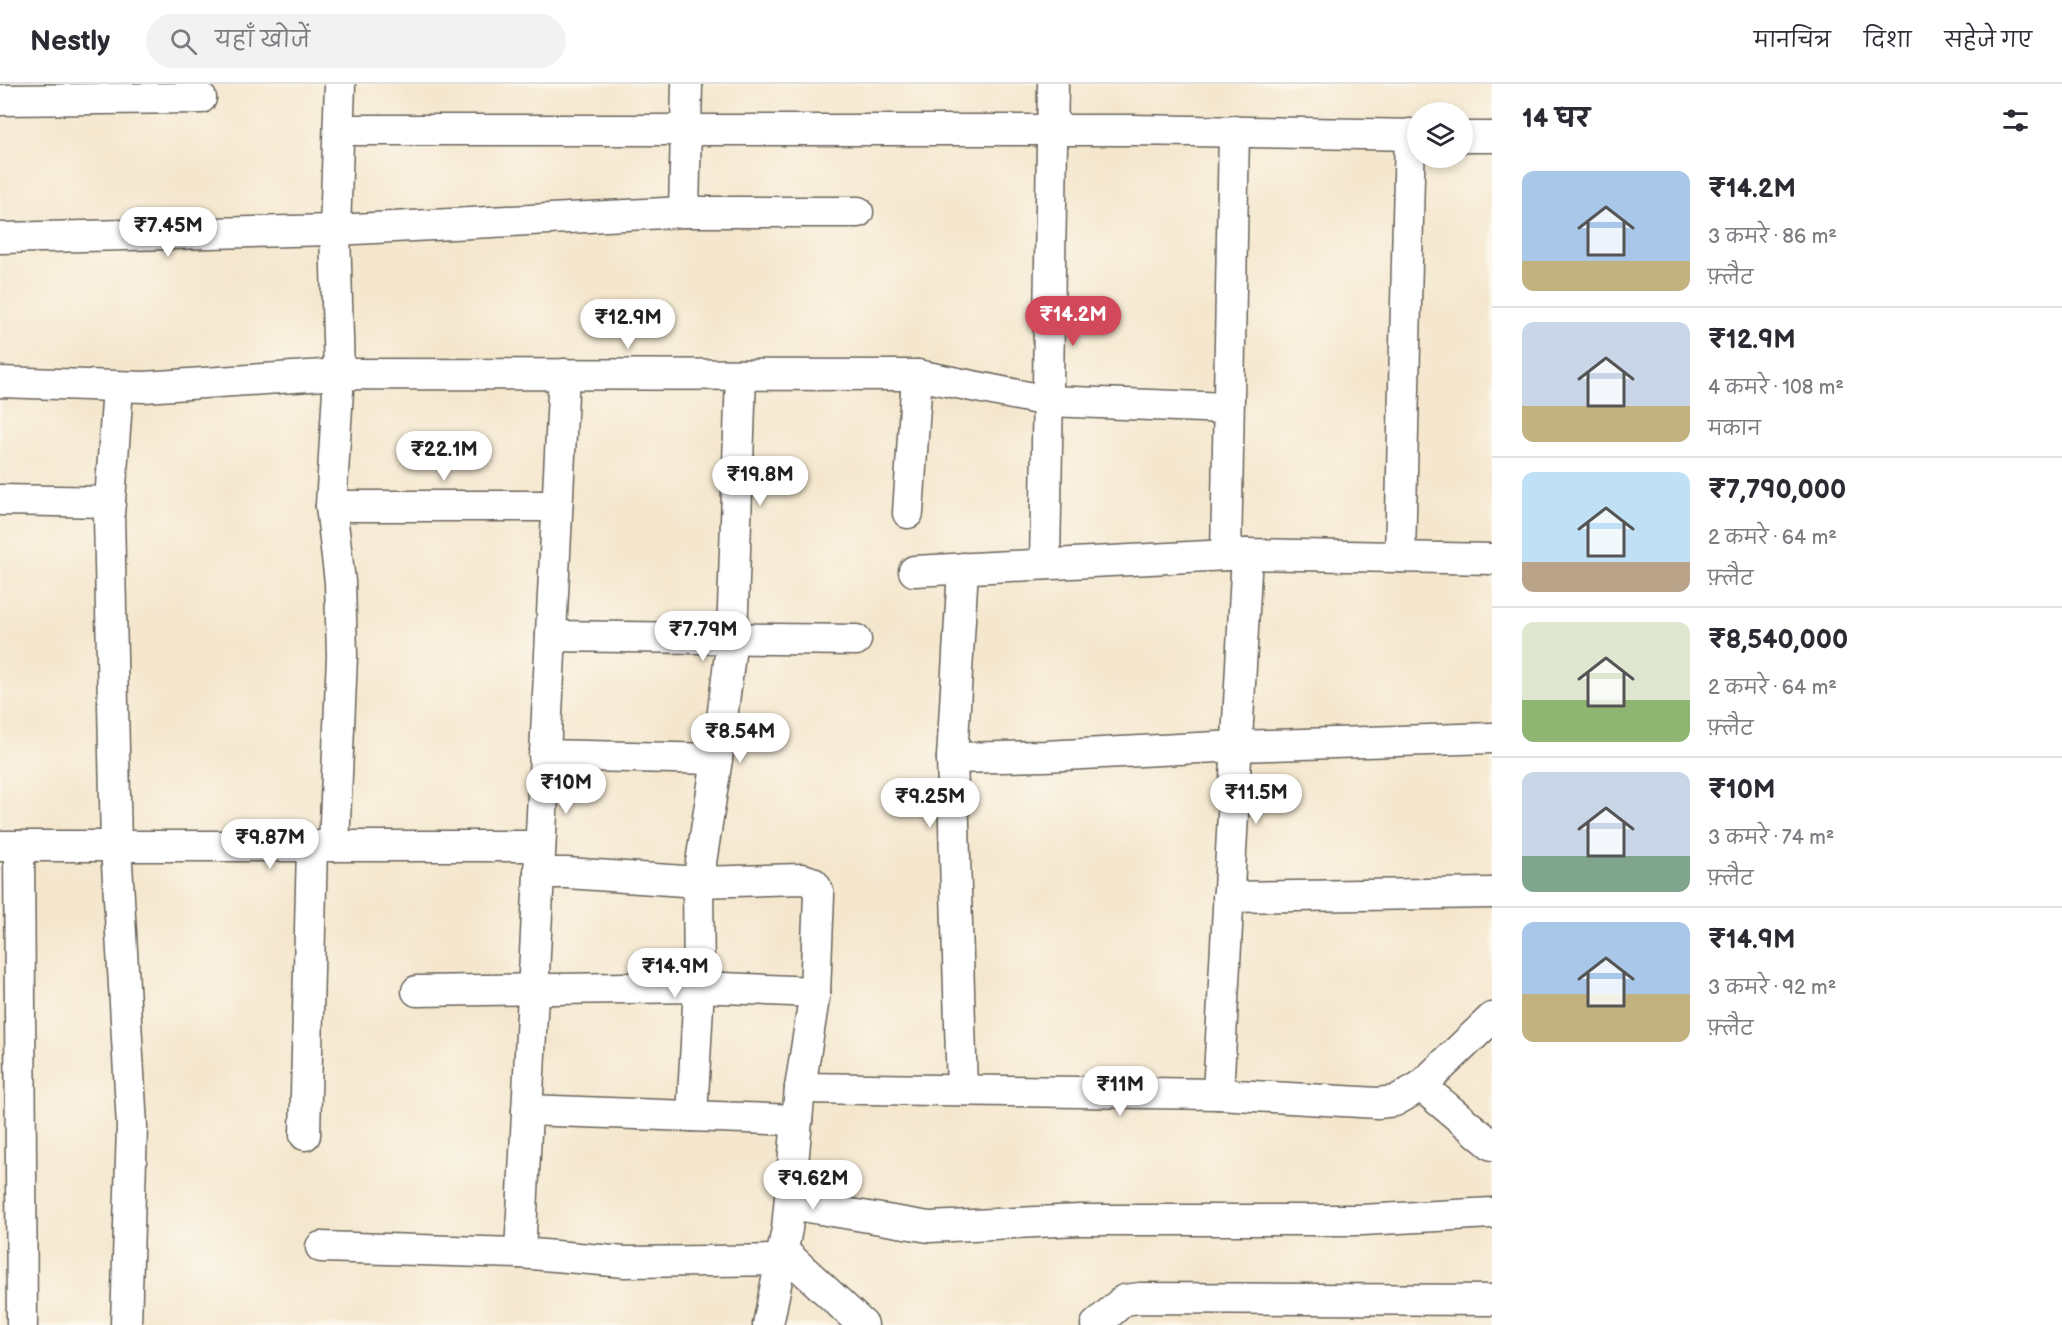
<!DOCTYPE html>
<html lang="hi">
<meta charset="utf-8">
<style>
:root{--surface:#fff;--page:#f2f2f3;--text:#2b2b33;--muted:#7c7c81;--line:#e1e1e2;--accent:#d1495b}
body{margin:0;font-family:"Balsamiq Sans","Playpen Sans Deva",sans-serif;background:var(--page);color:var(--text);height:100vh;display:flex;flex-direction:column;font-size:22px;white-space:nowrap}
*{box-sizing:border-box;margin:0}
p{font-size:20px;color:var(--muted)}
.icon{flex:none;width:33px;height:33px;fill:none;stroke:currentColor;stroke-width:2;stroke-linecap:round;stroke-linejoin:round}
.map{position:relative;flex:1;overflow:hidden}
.side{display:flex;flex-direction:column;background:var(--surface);width:570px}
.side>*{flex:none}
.buttons{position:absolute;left:1407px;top:18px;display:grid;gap:12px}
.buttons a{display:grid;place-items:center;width:66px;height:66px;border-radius:50%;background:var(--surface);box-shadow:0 3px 9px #0003;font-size:30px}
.price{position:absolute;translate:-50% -51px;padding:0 14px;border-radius:21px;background:#fff;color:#222;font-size:20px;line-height:39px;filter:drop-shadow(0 2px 3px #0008)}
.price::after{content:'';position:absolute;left:50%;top:36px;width:18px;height:14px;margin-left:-9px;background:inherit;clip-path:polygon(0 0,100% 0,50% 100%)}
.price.active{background:var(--accent);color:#fff}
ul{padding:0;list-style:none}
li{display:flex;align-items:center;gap:18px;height:150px;padding:0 30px}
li+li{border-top:2px solid var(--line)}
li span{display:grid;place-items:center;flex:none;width:168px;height:120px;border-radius:12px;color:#555}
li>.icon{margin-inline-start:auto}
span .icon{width:72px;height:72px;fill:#fffc;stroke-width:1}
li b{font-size:26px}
h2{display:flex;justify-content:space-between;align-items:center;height:72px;padding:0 30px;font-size:26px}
header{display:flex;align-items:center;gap:36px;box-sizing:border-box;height:84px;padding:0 30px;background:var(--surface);border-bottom:2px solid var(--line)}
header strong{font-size:28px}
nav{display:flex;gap:33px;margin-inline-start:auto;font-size:21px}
.search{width:420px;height:54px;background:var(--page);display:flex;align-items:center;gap:15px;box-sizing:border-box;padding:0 21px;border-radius:33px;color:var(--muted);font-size:22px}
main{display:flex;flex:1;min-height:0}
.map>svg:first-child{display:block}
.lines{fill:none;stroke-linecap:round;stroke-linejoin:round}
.street-casing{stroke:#68635a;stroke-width:33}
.street{stroke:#fff;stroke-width:30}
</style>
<header>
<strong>Nestly</strong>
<div class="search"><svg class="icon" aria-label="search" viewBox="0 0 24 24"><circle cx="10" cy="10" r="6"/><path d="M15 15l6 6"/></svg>यहाँ खोजें</div>
<nav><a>मानचित्र</a><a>दिशा</a><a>सहेजे गए</a></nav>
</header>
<main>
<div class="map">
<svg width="1492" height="1241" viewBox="0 0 1492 1241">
<rect width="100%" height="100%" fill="#fbf7ec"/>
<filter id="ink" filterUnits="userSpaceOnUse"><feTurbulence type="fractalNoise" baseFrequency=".0167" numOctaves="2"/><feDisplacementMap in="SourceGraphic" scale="12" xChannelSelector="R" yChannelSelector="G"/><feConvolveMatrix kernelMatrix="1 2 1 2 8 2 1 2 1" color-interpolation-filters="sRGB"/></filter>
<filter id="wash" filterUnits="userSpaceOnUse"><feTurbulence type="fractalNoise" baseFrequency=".008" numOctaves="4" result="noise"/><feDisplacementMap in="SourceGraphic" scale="24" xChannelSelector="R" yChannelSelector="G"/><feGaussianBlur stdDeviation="1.35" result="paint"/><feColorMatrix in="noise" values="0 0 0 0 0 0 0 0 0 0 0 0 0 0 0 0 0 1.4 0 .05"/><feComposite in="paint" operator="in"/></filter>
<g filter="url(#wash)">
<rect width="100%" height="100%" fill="#f5e7ce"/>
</g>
<g filter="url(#ink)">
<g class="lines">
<!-- street casing -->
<g class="street-casing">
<g id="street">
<path d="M0,16L201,14"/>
<path d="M339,46H1132L1418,51"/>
<path d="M1462,53H1492"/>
<path d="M684,128L687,0"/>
<path d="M0,154L335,146L684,128H858"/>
<path d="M0,298L144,303L339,290L917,291L1048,317L1228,324"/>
<path d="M118,303L109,431L116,762L132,1042L126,1241"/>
<path d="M0,416L110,418"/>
<path d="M331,422H557"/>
<path d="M908,429L917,291"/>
<path d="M1226,471L1234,47"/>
<path d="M1400,473L1410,50"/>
<path d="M1045,480L1053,0"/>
<path d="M914,487L1247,470L1492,475"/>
<path d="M551,552L856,556"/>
<path d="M544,671L717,675"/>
<path d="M952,674L1045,672L1236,662L1492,654"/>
<path d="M0,762H540"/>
<path d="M19,762L22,1241"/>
<path d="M334,762L342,572L340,498L331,422L339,290L335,146L340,0"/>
<path d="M539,789H567L698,798L802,795C813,797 816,800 819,811L815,908L800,1004L787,1145L768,1241"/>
<path d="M1228,813L1492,809"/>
<path d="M417,907L699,903L815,908"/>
<path d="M1492,934L1421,1002L1492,1061"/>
<path d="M800,1004L1218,1010L1378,1019L1395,1017L1421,1002"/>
<path d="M962,1006L952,674L963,484"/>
<path d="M1218,1010L1247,470"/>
<path d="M527,1026L797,1036"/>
<path d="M692,1032L699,903L698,798L717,675L732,554L741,291"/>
<path d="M305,1051L312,762"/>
<path d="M790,1120L929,1143L1080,1136H1362L1492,1129"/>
<path d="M321,1163L520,1169L625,1178L782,1176"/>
<path d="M783,1167L863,1241"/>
<path d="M520,1169L564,290"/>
<path d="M1096,1241L1124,1216L1140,1214L1492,1216"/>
</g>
</g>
<!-- street -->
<use href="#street" class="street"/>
</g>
</g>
</svg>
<div class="buttons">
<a><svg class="icon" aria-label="layers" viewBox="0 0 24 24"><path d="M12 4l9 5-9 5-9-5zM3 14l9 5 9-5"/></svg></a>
</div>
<b class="price" style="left:168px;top:174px">₹7.45M</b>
<b class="price active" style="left:1073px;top:263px">₹14.2M</b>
<b class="price" style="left:628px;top:266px">₹12.9M</b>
<b class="price" style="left:444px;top:398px">₹22.1M</b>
<b class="price" style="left:760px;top:423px">₹19.8M</b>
<b class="price" style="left:703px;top:578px">₹7.79M</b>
<b class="price" style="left:740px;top:680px">₹8.54M</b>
<b class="price" style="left:566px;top:731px">₹10M</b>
<b class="price" style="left:1256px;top:741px">₹11.5M</b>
<b class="price" style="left:930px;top:745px">₹9.25M</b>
<b class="price" style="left:270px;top:786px">₹9.87M</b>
<b class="price" style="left:675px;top:915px">₹14.9M</b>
<b class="price" style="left:1120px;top:1033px">₹11M</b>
<b class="price" style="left:813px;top:1127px">₹9.62M</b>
</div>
<section class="side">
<h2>14 घर<svg class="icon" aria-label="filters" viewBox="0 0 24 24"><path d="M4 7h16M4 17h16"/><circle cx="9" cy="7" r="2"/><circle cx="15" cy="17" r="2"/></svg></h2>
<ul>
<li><span style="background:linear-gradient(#a9c7e8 75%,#c2b280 0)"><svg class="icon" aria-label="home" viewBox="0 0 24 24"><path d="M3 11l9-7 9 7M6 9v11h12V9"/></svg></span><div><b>₹14.2M</b><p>3 कमरे · 86 m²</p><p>फ़्लैट</p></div></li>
<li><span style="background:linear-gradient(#c9d6e8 70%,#c2b280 0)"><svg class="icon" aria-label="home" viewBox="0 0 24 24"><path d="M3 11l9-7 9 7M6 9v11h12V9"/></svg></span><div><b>₹12.9M</b><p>4 कमरे · 108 m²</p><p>मकान</p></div></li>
<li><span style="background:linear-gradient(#bfe0f5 75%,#b9a48a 0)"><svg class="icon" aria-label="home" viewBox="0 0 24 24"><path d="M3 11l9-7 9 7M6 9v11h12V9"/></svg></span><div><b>₹7,790,000</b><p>2 कमरे · 64 m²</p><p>फ़्लैट</p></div></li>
<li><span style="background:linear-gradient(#dfe7d0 65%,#8fb573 0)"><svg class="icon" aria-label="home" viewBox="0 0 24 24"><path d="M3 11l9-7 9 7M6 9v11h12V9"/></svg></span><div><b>₹8,540,000</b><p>2 कमरे · 64 m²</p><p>फ़्लैट</p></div></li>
<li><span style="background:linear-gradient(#c9d6e8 70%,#7fa58c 0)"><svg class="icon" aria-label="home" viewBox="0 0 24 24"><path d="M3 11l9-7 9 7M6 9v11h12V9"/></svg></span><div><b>₹10M</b><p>3 कमरे · 74 m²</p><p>फ़्लैट</p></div></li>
<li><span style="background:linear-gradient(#a9c7e8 60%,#c2b280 0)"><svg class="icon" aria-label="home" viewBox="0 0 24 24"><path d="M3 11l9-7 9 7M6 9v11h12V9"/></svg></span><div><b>₹14.9M</b><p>3 कमरे · 92 m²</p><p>फ़्लैट</p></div></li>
</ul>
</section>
</main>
